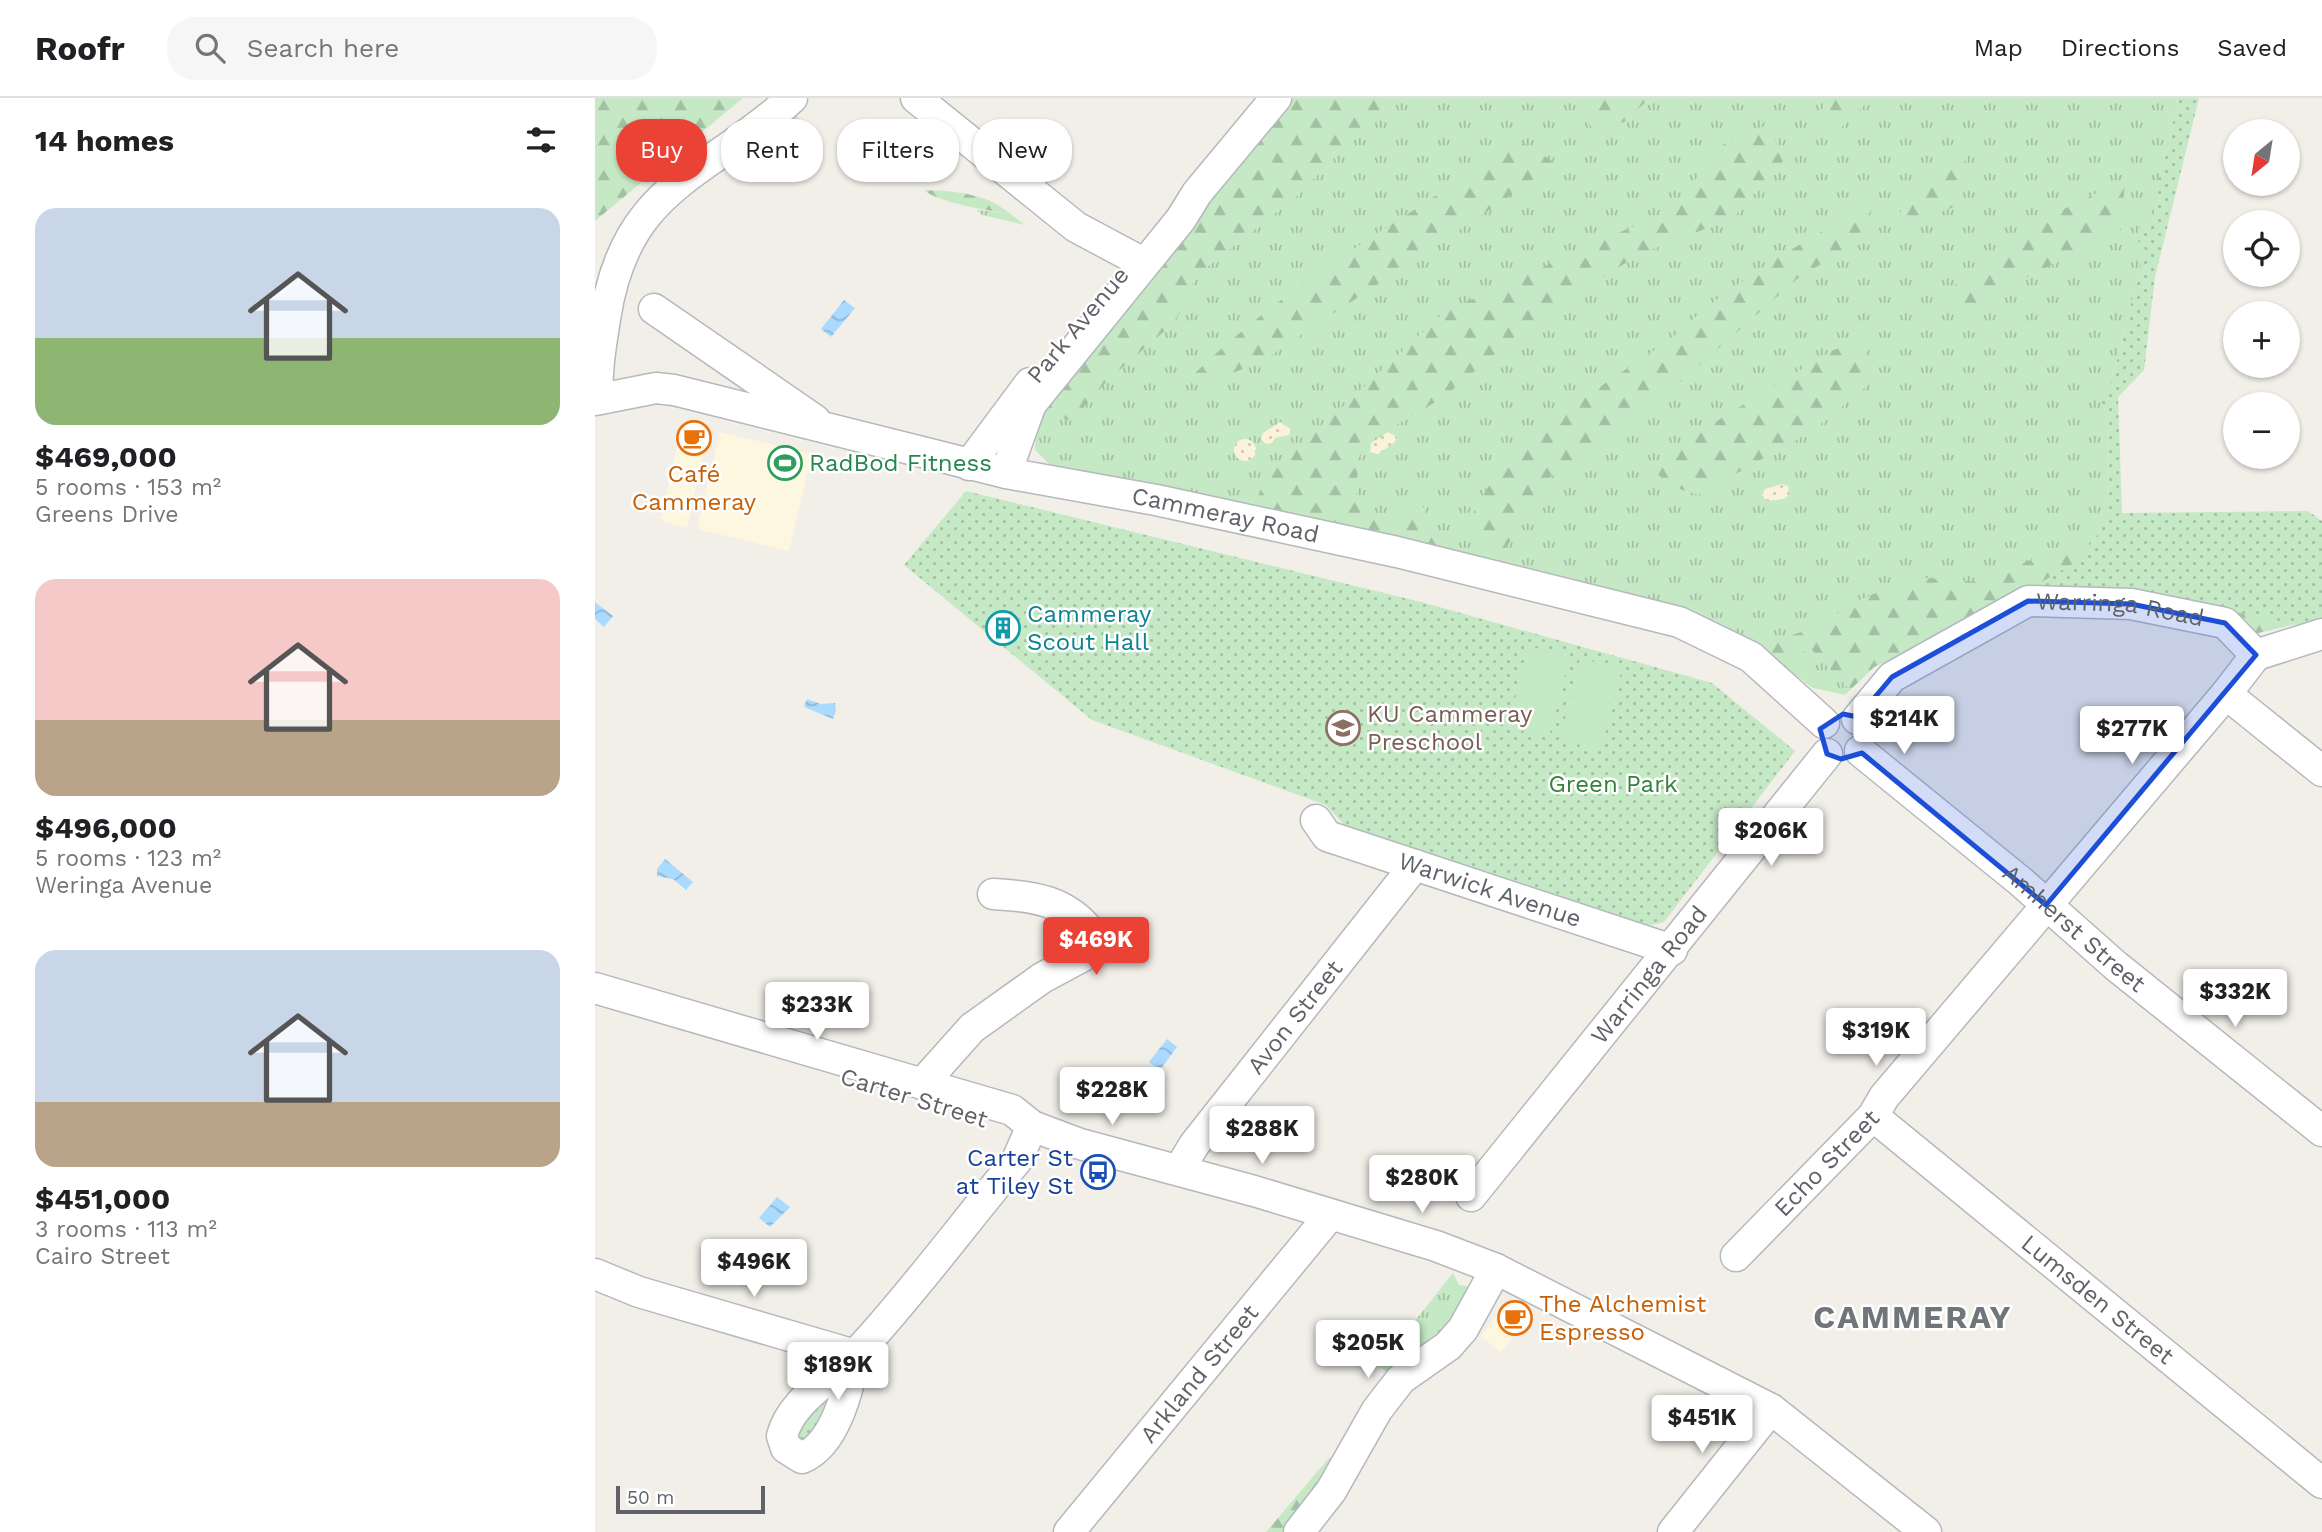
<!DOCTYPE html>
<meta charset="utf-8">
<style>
:root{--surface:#fff;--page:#f6f6f6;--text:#202124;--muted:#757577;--line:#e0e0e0;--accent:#ea4335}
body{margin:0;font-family:"Work Sans",sans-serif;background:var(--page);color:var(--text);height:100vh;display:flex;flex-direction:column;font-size:26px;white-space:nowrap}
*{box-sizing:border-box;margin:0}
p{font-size:23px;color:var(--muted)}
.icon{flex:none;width:38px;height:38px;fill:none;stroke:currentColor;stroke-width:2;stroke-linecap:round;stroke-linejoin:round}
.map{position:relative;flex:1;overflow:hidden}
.drawer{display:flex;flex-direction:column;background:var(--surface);width:595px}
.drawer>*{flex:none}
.hud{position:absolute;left:21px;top:21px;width:665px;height:63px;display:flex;gap:14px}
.needle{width:46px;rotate:210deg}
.fabs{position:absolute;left:1628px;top:21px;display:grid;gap:14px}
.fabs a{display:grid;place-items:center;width:77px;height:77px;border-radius:50%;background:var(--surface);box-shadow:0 2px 5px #0004;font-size:35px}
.scale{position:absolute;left:21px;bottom:18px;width:149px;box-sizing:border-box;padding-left:7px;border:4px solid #5f6368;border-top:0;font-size:19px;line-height:24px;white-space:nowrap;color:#5f6368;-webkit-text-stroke:5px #fff;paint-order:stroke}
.price{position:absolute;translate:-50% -60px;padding:0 16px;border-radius:7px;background:#fff;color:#222;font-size:23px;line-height:46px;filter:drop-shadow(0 2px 4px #0008)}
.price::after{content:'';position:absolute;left:50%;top:42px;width:21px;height:16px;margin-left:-10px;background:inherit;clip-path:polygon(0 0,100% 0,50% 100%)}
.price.active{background:var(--accent);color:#fff}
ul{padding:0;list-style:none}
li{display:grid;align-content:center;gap:14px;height:371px;padding:0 35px}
li span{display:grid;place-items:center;height:217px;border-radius:21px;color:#555}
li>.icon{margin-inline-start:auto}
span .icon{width:126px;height:126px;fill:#fffc;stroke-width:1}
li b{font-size:30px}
h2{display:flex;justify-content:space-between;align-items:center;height:84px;padding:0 35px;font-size:30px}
.pill{padding:0 24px;border-radius:28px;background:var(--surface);box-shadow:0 2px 5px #0004;font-size:24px;line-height:63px}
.pill.active{background:var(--accent);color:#fff}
header{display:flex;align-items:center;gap:42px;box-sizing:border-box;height:98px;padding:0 35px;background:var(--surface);border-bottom:2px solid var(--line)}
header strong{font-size:33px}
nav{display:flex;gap:38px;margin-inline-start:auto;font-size:24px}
.search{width:490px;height:63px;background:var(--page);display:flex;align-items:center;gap:18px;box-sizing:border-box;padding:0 24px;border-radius:28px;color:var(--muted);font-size:26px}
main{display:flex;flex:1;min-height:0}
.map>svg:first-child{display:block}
.commercial{fill:#fef7e0}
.grass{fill:url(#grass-tufts)}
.forest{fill:url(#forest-firs)}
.sand{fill:url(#sand-dots)}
.park{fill:url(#park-dots)}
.garden{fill:#c5e8c5}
.water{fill:url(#water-waves)}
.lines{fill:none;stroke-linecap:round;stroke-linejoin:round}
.minor-casing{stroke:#b5b8bc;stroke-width:33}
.minor{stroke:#fff;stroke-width:30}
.marked{fill:#1d4ed8;fill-opacity:0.2;stroke:#1d4ed8;stroke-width:5;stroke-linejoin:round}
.labels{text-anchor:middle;stroke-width:5;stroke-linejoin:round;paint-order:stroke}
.street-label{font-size:24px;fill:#5f6368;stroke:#fff}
.leisure-label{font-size:24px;fill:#27864d;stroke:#fff;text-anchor:start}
.food-label{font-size:24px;fill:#c56008;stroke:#fff}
.culture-label{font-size:24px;fill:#0d838f;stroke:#fff;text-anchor:start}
.education-label{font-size:24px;fill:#785e54;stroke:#fff;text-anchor:start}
.park-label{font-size:24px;fill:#348238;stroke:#fff}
.transit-label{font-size:24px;fill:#164399;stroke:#fff;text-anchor:end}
.district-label{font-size:32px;font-weight:bold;letter-spacing:2px;fill:#70757a;stroke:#fff}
</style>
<header>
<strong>Roofr</strong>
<div class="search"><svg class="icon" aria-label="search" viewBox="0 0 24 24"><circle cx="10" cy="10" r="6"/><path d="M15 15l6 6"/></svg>Search here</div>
<nav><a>Map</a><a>Directions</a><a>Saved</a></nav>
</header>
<main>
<section class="drawer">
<h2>14 homes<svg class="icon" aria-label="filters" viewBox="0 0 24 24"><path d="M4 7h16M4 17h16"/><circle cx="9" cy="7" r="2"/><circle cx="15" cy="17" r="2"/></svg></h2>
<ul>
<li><span style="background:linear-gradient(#c9d6e8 60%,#8fb573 0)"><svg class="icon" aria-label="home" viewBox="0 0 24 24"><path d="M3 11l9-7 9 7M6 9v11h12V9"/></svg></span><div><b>$469,000</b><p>5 rooms · 153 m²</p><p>Greens Drive</p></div></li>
<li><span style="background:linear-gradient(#f6c9c9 65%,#b9a48a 0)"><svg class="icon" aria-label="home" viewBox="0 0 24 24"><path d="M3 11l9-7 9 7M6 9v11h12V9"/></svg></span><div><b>$496,000</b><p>5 rooms · 123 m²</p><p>Weringa Avenue</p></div></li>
<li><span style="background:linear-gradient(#c9d6e8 70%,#b9a48a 0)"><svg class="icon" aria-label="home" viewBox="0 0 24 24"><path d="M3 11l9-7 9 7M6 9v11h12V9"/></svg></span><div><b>$451,000</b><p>3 rooms · 113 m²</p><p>Cairo Street</p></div></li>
</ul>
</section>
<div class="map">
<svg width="1727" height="1434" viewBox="0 0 1727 1434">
<defs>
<pattern id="grass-tufts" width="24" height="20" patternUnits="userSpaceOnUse" patternTransform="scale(1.75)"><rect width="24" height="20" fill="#c5e8c5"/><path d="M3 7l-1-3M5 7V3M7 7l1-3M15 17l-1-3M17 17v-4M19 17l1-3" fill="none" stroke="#a3c0a4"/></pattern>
<pattern id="forest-firs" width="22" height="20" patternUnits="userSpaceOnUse" patternTransform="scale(1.75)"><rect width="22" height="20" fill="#c5e8c5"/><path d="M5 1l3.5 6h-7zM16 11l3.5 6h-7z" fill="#a3c0a4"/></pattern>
<pattern id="sand-dots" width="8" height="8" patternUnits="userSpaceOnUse" patternTransform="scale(1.75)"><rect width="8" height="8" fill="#fbf3d9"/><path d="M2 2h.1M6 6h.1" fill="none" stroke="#cec8b4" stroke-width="1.8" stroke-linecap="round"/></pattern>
<pattern id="park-dots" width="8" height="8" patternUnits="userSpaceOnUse" patternTransform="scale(1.75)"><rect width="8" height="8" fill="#c5e8c5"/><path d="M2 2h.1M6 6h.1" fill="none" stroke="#a3c0a4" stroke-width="1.8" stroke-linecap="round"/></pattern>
<pattern id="water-waves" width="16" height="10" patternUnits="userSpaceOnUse" patternTransform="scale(1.75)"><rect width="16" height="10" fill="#aadaff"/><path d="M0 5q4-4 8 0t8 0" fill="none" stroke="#8eb4d2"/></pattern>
</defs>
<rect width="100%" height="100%" fill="#f1efe8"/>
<!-- commercial -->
<g class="commercial">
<path d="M88,325L114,331L92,430L67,423L66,419Z"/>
<path d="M125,334L217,356L194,453L102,431Z"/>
<path d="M912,1205L937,1216L906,1254L886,1238Z"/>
</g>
<!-- grass -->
<g class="grass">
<path d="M699,0H1581L1583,5L1561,92L1565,97L1557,122L1545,129L1543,141L1550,151L1517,283L1505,297V305L1513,313L1514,421L1484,462L1426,496L1279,569L1250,597L1218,590L1160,547L1099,516L487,373L458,370L440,352L442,310Z"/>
<path d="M199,16L207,23L165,56L156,49Z"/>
<path d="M382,112L414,115L430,127L387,117Z"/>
<path d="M858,1175L864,1187L872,1188C879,1222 817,1259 794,1276L784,1268Z"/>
</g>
<!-- forest -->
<g class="forest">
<path d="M0,0H148L0,123Z"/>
<path d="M699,0H799L703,97L601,178L581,223L514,281L476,323L442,310Z"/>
<path d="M1000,0H1055L1029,24L995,33L993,6Z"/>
<path d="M1237,0H1277L1234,41L1223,15Z"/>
<path d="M1174,26L1188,63L1138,120L1045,156L941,221L849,299L769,346L763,363L761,403C791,428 793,428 827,407L850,450L788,443L658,410L670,381L849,214L1081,109L1123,49Z"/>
<path d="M917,38L959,64L908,103L667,263L611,286L600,275C649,228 704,187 760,150C814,114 870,83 917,38Z"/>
<path d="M1371,54L1364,107L1303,131L1309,92Z"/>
<path d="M1530,81L1526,132L1401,195L1361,219L1357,189L1469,111Z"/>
<path d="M329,92C361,93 389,95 414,115C394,113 344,105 329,92Z"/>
<path d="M1278,104L1271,138L1202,181L1054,312L979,366L948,383L908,456L883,448L872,430C905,341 998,297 1071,244C1088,232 1103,215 1120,203C1169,165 1225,135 1278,104Z"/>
<path d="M1270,240L1273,287L1217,333L1103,397L1073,387L1057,370L1083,347L1236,253Z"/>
<path d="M1623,428L1727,520L1655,537L1426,496L1279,569L1255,592L1217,552L1179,562L1168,546L1226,528L1255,506L1319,479L1383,484L1438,461Z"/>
<path d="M745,1358L693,1434H671L734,1360Z"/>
</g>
<!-- sand -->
<g class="sand">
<path d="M685,324L696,331L694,337L680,340L677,345L671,346L666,341L668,335Z"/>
<path d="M793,334L802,339L800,344L783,356L775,354L776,345Z"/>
<circle cx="650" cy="352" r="11"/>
<path d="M1187,386L1193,388L1194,397L1189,401L1172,403L1167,397L1170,391Z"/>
</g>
<!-- park -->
<g class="park">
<path d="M1581,0H1604L1560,179L1549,272L1523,299L1527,415L1713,413L1727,423V521L1704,527L1535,493L1426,496L1484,462L1514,421L1513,313L1505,305V297L1517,283L1550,151L1542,141L1545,128L1557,122L1565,98L1561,92L1583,5Z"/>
<path d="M371,393L830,505L1117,585L1200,653L1069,824L1052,828L754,732L731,707L497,622L309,467Z"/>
<path d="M224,1292L244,1308L215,1354L192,1334Z"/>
</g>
<!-- garden -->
<g class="garden">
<path d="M933,548L975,558L954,639L913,629Z"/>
<path d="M985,560L1027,571L1006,652L965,642Z"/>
</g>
<!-- water -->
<g class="water">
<path d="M249,202L260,210L236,239L226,231Z"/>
<path d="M0,504L18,518L9,529L0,521Z"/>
<path d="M212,601L226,606L240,605L241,613L238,621L209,609Z"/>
<path d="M70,761L98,784L91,792L78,781L62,778V771Z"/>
<path d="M572,941L582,949L565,972L554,964Z"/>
<path d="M182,1099L195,1109L175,1129L164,1120Z"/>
</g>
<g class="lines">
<!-- minor casing -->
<g class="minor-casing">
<g id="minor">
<path d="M321,0L481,129L539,160"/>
<path d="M59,211L220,322"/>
<path d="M3,301C1,274 6,247 10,221C30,86 111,79 197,0"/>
<path id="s1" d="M0,302L61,290L79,292L411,375L561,402L802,454L1084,524L1156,559L1229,625"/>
<path d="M374,367L435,285"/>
<path d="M411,375L436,306L586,121L602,95L681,0"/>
<path d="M1631,596L1727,673"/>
<path id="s2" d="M1262,621L1297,579L1433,503L1536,506L1630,525L1661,557L1727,536"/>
<path id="s3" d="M1265,653L1425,783L1521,868L1727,1033"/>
<path id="s4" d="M721,722L732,738L1077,852"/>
<path d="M0,890L417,1012L437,1028L485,1046L659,1093L841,1148L901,1171L1176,1311L1331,1434"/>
<path d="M327,986L377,930L447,880L488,858L495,849L497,836C471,802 438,798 398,796"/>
<path id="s5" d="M1278,1018L1727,1385"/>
<path id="s6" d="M584,1072L599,1047L820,767"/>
<path id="s7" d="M876,1098L1232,656"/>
<path id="s8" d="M1141,1158L1278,1018L1289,999L1631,596L1661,557"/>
<path d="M0,1176L44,1194L260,1257"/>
<path d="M260,1257C254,1289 241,1346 207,1360L191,1350L187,1338C196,1302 237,1281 261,1256C318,1195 368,1126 422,1062L437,1028"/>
<path id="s9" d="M474,1434L735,1117"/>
<path d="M704,1434L736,1393L782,1312L806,1281L853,1248L868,1231L901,1171"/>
<path d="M1078,1434L1176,1311"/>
</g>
</g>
<!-- minor -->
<use href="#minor" class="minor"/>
</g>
<!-- marked area -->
<path class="marked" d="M1433,503L1536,506L1630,525L1661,557L1451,807L1267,655L1246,661L1232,656L1225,631L1248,616L1263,619L1297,579Z"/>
<!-- icons -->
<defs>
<g id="cafe-ring" transform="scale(1.75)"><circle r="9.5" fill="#fff" stroke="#e8710a" stroke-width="1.5"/><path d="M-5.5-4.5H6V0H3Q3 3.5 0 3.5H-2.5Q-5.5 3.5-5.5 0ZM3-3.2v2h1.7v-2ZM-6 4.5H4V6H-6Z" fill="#e8710a"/></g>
<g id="stadium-ring" transform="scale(1.75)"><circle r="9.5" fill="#fff" stroke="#2e9e5b" stroke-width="1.5"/><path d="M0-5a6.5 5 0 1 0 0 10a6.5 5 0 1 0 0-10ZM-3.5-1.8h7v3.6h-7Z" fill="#2e9e5b"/></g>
<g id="building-ring" transform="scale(1.75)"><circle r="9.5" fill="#fff" stroke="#0f9aa8" stroke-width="1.5"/><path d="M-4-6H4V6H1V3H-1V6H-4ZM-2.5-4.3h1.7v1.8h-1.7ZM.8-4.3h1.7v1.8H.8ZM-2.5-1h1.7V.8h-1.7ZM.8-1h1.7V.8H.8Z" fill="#0f9aa8"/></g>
<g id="school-ring" transform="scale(1.75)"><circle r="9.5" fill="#fff" stroke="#8d6e63" stroke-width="1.5"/><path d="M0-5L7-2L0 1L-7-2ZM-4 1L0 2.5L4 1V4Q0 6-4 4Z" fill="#8d6e63"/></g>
<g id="bus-ring" transform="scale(1.75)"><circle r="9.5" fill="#fff" stroke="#1a4fb4" stroke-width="1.5"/><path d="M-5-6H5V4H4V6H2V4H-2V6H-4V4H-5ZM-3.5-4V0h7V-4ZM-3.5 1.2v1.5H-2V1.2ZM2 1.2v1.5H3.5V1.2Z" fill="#1a4fb4"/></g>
</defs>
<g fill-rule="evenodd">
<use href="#cafe-ring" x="99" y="340"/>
<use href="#stadium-ring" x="190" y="365"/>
<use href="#building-ring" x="408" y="530"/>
<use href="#school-ring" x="748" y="630"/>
<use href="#bus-ring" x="503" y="1074"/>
<use href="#cafe-ring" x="920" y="1220"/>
</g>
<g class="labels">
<!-- street labels -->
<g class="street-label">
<text transform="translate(483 227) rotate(-50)" y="8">Park Avenue</text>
<text dy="8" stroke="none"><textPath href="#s1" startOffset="646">Cammeray Road</textPath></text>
<text dy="8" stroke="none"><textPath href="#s2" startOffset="303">Warringa Road</textPath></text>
<text dy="8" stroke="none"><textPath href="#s4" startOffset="191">Warwick Avenue</textPath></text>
<text dy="8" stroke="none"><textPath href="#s3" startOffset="278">Amherst Street</textPath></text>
<text dy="8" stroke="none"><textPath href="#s7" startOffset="284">Warringa Road</textPath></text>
<text dy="8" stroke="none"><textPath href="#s6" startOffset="192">Avon Street</textPath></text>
<text transform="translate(319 1000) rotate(17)" y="8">Carter Street</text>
<text dy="8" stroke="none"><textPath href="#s8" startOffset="130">Echo Street</textPath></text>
<text dy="8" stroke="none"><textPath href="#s5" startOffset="290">Lumsden Street</textPath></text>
<text dy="8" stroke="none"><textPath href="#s9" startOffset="205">Arkland Street</textPath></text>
</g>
<!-- leisure labels -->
<g class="leisure-label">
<text x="214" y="373">RadBod Fitness</text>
</g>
<!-- food labels -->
<g class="food-label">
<text x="99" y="384">Café<tspan x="99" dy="28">Cammeray</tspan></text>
<text x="944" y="1214" text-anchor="start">The Alchemist<tspan x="944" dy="28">Espresso</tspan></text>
</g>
<!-- culture labels -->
<g class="culture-label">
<text x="432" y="524">Cammeray<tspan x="432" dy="28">Scout Hall</tspan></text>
</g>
<!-- education labels -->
<g class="education-label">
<text x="772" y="624">KU Cammeray<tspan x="772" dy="28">Preschool</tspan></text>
</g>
<!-- park labels -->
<g class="park-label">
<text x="1018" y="694">Green Park</text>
</g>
<!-- transit labels -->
<g class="transit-label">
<text x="478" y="1068">Carter St<tspan x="478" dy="28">at Tiley St</tspan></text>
</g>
<!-- district labels -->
<g class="district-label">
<text x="1318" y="1230">CAMMERAY</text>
</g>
</g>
</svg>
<div class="fabs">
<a><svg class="needle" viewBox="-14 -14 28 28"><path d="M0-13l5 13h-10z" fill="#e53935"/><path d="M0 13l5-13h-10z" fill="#757577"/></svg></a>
<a><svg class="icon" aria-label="locate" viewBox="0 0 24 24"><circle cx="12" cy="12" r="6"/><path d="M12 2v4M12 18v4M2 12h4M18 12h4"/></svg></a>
<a>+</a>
<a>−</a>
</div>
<div class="scale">50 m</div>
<b class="price" style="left:1309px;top:658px">$214K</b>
<b class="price" style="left:1537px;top:668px">$277K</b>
<b class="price" style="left:1176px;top:770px">$206K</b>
<b class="price active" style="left:501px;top:879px">$469K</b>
<b class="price" style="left:1640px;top:931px">$332K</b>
<b class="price" style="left:222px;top:944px">$233K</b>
<b class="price" style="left:1281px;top:970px">$319K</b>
<b class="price" style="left:517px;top:1029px">$228K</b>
<b class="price" style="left:667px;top:1068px">$288K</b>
<b class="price" style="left:827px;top:1117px">$280K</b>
<b class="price" style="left:159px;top:1201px">$496K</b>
<b class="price" style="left:773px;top:1282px">$205K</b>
<b class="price" style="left:243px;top:1304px">$189K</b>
<b class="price" style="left:1107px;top:1357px">$451K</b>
<div class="hud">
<a class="pill active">Buy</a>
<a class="pill">Rent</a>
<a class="pill">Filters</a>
<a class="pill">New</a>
</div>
</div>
</main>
